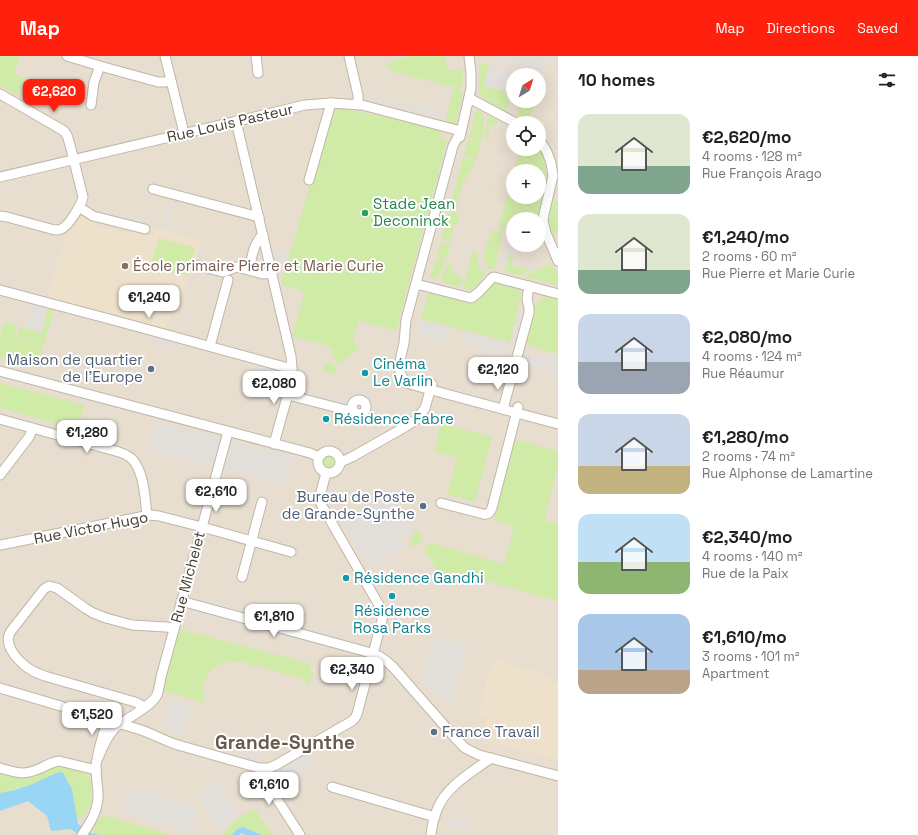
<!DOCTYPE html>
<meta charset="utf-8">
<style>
:root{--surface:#fff;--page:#f6f6f6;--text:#202124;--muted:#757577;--accent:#ff210d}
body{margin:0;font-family:"Space Grotesk",sans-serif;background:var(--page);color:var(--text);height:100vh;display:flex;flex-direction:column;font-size:15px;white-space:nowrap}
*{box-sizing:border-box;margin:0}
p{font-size:13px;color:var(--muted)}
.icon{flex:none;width:22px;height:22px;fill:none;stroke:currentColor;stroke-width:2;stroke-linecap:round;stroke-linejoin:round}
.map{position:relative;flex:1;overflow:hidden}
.details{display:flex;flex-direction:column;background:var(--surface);width:360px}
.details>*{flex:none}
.needle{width:26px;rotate:38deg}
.tools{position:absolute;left:506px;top:12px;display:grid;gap:8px}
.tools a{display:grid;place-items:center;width:40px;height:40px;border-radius:50%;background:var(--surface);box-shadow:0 4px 16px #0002;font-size:20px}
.price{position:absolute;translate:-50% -34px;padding:0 9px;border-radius:8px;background:#fff;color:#222;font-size:13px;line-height:26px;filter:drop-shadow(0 1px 2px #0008)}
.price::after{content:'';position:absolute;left:50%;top:24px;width:12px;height:9px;margin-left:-6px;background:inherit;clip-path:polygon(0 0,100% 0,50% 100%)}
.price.on{background:var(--accent);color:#fff}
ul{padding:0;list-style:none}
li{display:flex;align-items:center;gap:12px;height:100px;padding:0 20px}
li span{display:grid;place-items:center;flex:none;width:112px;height:80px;border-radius:12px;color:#555}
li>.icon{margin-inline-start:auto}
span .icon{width:48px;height:48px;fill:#fffc;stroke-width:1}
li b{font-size:17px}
h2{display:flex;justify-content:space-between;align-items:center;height:48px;padding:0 20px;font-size:17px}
header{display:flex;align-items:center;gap:24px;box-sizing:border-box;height:56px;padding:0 20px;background:var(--accent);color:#fff}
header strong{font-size:19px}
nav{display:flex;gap:22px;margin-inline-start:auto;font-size:14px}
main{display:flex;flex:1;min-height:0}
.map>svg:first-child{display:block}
.residential{fill:#e7ded0;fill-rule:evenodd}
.education{fill:#ede1cb}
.green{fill:#d0eaa8}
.parking{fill:#e2dfdb}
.water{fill:#99d5f4}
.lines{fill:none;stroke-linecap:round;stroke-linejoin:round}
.minor-casing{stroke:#c1b6a7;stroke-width:11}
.minor{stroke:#fff;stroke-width:9}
.leisure-dot{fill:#2e9e5b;stroke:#fff;stroke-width:1.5}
.education-dot{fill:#8d6e63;stroke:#fff;stroke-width:1.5}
.service-dot{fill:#5c6f8a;stroke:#fff;stroke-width:1.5}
.culture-dot{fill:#0f9aa8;stroke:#fff;stroke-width:1.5}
.labels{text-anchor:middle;stroke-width:4;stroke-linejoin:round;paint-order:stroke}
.street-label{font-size:15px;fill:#443c32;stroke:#fff}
.leisure-label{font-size:15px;fill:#27864d;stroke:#fff;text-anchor:start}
.education-label{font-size:15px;fill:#785e54;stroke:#fff;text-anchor:start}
.service-label{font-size:15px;fill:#4e5e75;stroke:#fff;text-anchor:end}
.culture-label{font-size:15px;fill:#0d838f;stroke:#fff;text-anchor:start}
.district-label{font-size:19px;font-weight:bold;fill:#685949;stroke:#fff}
</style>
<header>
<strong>Map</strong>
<nav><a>Map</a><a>Directions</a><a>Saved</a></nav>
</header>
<main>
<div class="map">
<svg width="558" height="779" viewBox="0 0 558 779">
<rect width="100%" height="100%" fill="#f2ece2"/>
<!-- residential -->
<path class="residential" d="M0,0H558V779H0ZM513,19H539V45H513ZM513,67H539V93H513ZM513,115H539V141H513ZM513,163H539V189H513Z"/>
<!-- education -->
<g class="education">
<path d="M79,159L82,161L96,165L98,167V170L131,178L132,175L153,180L155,172L201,184L192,218L189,217L177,259L170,258L166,274L47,242L58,199L65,188V178L72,173L75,169L74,167Z"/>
<path d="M496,602L503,604V607L545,618L544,621L552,623V626L558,627V700L557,704L487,685L483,678L487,663L477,660L491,608L494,609Z"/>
</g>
<!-- green -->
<g class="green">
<path d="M0,0H19L15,18L25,23L17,40L0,29Z"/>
<path d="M408,0H445L448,15L463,13V27L461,26L460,37L463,38L456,69L445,67L454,31L397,17L383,9Z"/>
<path d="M482,7L490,9L484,30L511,37L506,55L482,41L479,38V10Z"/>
<path d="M523,45H538L526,66L517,60L519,49H522Z"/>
<path d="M338,52L391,62L442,75L439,79L447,86L396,275L360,265L358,266L353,284L359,292L339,309L332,299V291L292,280L304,236L281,229L331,56Z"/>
<path d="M481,55L482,56C485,66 484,74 482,84L469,81L476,56Z"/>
<path d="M491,60L498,64L497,69L491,68L487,84L484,83L488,64Z"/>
<path d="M468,82L481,85L476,104L464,100Z"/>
<path d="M539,91C544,101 547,113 547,125L537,163H513V166L507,165L504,175L498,173L513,119V141H539V115H514L520,93H539Z"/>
<path d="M463,102L476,105C472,115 468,117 464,126C460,133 458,143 457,151L450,150Z"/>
<path d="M556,144H558V177L557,178C554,177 553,177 550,175C545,170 550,148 556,144Z"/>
<path d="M449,154L458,157L459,163L458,166L455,168L450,185L442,183Z"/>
<path d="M491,174L503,177L494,213H489L485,205L484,199Z"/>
<path d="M159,182L195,192L187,219L151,209Z"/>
<path d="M441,185L451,188L446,203L437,200Z"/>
<path d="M473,195L478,197C475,206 478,212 485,219L473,233L471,234L463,232Z"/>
<path d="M510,198L514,199L511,209L530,214L525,216L523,220L504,215L503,213V211H506Z"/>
<path d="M436,202L446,205C443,211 440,221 433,224L431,220Z"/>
<path d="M448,207L453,208L451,217L463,221L460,231L444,227L442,225V220Z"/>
<path d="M544,208L553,211L558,220V228L556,229L527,221L528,218L538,213L542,214Z"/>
<path d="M496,227L521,235L522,237L510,286L421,263L428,236L467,247C485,245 484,236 496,227Z"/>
<path d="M545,240L558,244V298L524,289L536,247Z"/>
<path d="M48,253L54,254L37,312L0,302V280L4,266L17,269L14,283L39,290L41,282L39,289L16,282L20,271L42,277Z"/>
<path d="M328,306L337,311V313L335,319L323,314L326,307Z"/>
<path d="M0,327L84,349L79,374L0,352Z"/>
<path d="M441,367L492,381L475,446L447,438L457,402L434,396Z"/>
<path d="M515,383L558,395V410L544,464L558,468V545L452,516L450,524L441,521L423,492L432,487L505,508L514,470L494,464Z"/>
<circle cx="329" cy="406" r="8"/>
<path d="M418,473L424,484L412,491C409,484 413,478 418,473Z"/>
<path d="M180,573L311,608L309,615L313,617L308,631L304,625L300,622L245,607C230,603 211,608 205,625C202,632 204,639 205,647L166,635L163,633Z"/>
<path d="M63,710L86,717L90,720C91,738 96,755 77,764L72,733L59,716L30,729L15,734L0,737V717L24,722L34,721L47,715L54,711Z"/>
<path d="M254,752L273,779H262L243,771L236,774L232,779H223L232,767Z"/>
<path d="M105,760L114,762L170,779H100L93,778C95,768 96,764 105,760Z"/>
</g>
<!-- parking -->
<g class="parking">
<path d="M486,0H548L543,16L486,1Z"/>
<path d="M490,9L517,16L516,19H513V30L511,37L484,30Z"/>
<path d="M370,38L442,56L441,61L369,42Z"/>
<path d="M169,147L173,148L166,174L162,173Z"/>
<path d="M107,155L150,167L149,171L106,159Z"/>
<path d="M509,184L513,185V186L506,212L502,210Z"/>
<path d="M273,193L290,198L286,213L275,210L272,198Z"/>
<path d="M32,248L47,252L41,275L26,271Z"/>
<path d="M521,256L525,257L516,291L511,290Z"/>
<path d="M422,264L449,271L444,286L418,279Z"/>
<path d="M467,276L509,288L504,305L481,298L482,292L464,286Z"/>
<path d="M153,280L181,288L179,293L151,285Z"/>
<path d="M524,297L551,304L552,298L558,300V317L521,307Z"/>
<path d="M256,308L284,316L276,345L249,336Z"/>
<path d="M307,335L344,345L353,337L360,336L365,337L370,340L373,345L374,352L373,356L369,362L364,365L303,348Z"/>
<path d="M156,365L221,383L214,411L148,393Z"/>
<path d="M232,386L293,402L286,429L225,412Z"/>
<path d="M389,439L410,474L399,481L405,491L369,511L343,466Z"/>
<path d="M201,543L261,560L257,564L197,548Z"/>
<path d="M191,550L256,568L257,573L192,556Z"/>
<path d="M272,562L333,579L329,583L266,566Z"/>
<path d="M267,571L320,585L321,590L268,576Z"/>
<path d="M438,581L467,589L452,644L442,642L423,621L433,584Z"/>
<path d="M169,643L191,650L182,678L166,674L167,669L162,667Z"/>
<path d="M248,681L257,683L262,692L258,705L242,700Z"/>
<path d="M306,698L313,700L306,718L282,734L272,719Z"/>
<path d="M218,726L239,759L218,773L197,739Z"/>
<path d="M130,732L194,750L193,754L196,755L195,760L197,761L193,774L190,773V776L123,757Z"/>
<path d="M446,758L470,766L466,769L471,771L467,774L447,769L450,764L442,762Z"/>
</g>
<!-- water -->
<g class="water">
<path d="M59,716L63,717L72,733L78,768L91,777L100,779H79L71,773L51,775L47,760L28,745L0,755V737L15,734L30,729Z"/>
<path d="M243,771L262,779H246L241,777L239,779H232L236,774Z"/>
</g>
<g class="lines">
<!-- minor casing -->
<g class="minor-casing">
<g id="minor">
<path d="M67,0L100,10L158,26H164L171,25"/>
<path d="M165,0L184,77"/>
<path d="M256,0L258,17"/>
<path d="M349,0L358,39V49"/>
<path d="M0,38L64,75L67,79L70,89L83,141C82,148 68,171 61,173C58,175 55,174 51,173L7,161L0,160"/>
<path d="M469,42L516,67"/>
<path d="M91,49L94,26L100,10"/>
<path d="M236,65L291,300L292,313L291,327L274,388"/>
<path d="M461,75L453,90L406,264C405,272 405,279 404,287C401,302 392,322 413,329L558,368"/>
<path d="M460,81L471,32V17L469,0"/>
<path d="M539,83L547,96L551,107L553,120L544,158L543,165L546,177L558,205"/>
<path d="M0,121L305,49L331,47L362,49L461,75"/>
<path d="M309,124L331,47"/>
<path d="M153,133L259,161"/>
<path d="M79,151L93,160L145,173"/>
<path d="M195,209L223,216L237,211L263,218L272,217"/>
<path d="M249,214C252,202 253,187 263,179"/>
<path d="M416,228L471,242L478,237L492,222L494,221L558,238"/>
<path d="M0,234L113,264L292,313"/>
<path d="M210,290L228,224"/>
<path d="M0,315L310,397L319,401"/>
<path d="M288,339L346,354L353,353"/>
<circle cx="359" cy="351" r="7"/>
<path d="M503,353L529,257V252L527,243L529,230"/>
<path d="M0,363L119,396C123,397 127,399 131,402C144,414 145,442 147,459"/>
<circle cx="329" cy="406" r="11"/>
<path d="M341,406L352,401L405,371L417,363L425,352L432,328"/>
<path d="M0,419L29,381L33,372"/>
<path d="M441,447L483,458C488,459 490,457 492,452L518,351"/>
<path d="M0,489L150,459L159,460L202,471L291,496"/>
<path d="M242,521L262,446"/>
<path d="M181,545L364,595L379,600L385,604L393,611L457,684L465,692L479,699L558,720"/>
<path d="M0,632L138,673C152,677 164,685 178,689L259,712H269L276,709L352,665L355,662L357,658L382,564L383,558L380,551L321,448L320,440L326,417"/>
<path d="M145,651L135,646L48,621C41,619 34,616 28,612C18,605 2,588 11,575L44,533L49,530L57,532L85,552L93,557L106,562L132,569L166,571L174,572"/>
<path d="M98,702C102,692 107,680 115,672C126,662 150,652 157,639C159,633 160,627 161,621L228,376"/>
<path d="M0,712C18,717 23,720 41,712C47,709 52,706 59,705L96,714"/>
<path d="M263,713L264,720L268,729L300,779"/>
<path d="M332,731L435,761"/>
<path d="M82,779C91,766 99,753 98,736C97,727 96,718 96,709C98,693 103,678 108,664"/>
<path d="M431,779C432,771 433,762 437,754C446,730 471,717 491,702"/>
</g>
</g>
<!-- minor -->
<use href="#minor" class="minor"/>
</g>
<!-- markers -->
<circle class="leisure-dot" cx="365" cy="157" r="4"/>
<circle class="education-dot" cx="125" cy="210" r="4"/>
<g class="service-dot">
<circle cx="151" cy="313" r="4"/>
<circle cx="423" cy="450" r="4"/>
<circle cx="434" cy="676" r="4"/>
</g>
<g class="culture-dot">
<circle cx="365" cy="317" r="4"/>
<circle cx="326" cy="363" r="4"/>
<circle cx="346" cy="522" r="4"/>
<circle cx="392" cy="540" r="4"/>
</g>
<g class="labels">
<!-- street labels -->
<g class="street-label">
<text transform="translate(230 67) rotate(-13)" y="5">Rue Louis Pasteur</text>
<text transform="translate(91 472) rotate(-11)" y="5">Rue Victor Hugo</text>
<text transform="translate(188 521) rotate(-75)" y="5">Rue Michelet</text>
</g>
<!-- leisure labels -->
<g class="leisure-label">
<text x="373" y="153">Stade Jean<tspan x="373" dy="17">Deconinck</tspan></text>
</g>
<!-- education labels -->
<g class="education-label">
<text x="133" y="215">École primaire Pierre et Marie Curie</text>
</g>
<!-- service labels -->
<g class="service-label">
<text x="143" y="309">Maison de quartier<tspan x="143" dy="17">de l'Europe</tspan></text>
<text x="415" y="446">Bureau de Poste<tspan x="415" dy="17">de Grande-Synthe</tspan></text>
<text x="442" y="681" text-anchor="start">France Travail</text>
</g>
<!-- culture labels -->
<g class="culture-label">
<text x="373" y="313">Cinéma<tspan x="373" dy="17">Le Varlin</tspan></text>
<text x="334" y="368">Résidence Fabre</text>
<text x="354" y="527">Résidence Gandhi</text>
<text x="392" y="560" text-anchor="middle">Résidence<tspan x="392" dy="17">Rosa Parks</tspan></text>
</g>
<!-- district labels -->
<g class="district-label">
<text x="285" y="693">Grande-Synthe</text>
</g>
</g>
</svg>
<div class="tools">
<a><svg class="needle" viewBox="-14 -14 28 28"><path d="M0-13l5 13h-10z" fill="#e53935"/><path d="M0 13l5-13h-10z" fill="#757577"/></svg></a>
<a><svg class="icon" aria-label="locate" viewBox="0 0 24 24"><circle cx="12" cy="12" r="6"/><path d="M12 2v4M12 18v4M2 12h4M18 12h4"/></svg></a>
<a>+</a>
<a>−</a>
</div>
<b class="price on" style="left:54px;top:57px">€2,620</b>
<b class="price" style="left:149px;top:263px">€1,240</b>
<b class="price" style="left:498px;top:335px">€2,120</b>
<b class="price" style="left:274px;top:349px">€2,080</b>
<b class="price" style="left:87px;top:398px">€1,280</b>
<b class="price" style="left:216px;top:457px">€2,610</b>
<b class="price" style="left:274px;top:582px">€1,810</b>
<b class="price" style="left:352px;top:635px">€2,340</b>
<b class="price" style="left:92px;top:680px">€1,520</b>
<b class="price" style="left:269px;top:750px">€1,610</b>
</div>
<section class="details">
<h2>10 homes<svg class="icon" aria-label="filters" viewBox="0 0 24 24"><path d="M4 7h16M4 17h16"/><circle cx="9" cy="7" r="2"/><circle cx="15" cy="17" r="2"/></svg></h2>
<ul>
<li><span style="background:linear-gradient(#dfe7d0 65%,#7fa58c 0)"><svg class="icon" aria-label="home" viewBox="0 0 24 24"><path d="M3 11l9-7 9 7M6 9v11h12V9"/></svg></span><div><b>€2,620/mo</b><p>4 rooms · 128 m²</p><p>Rue François Arago</p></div></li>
<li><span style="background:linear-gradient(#dfe7d0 70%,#7fa58c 0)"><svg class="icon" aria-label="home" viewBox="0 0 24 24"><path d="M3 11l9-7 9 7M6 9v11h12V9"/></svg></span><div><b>€1,240/mo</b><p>2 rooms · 60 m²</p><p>Rue Pierre et Marie Curie</p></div></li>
<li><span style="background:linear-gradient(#c9d6e8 60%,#9aa5b1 0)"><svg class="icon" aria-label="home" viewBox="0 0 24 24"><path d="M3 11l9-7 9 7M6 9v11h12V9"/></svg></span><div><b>€2,080/mo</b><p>4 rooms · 124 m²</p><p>Rue Réaumur</p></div></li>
<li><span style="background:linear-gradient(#c9d6e8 65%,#c2b280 0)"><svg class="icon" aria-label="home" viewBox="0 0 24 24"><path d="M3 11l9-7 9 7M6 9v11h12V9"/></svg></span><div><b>€1,280/mo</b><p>2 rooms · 74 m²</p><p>Rue Alphonse de Lamartine</p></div></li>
<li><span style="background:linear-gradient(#bfe0f5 60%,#8fb573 0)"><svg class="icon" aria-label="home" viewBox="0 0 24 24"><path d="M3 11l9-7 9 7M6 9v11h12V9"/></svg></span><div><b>€2,340/mo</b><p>4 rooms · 140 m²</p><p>Rue de la Paix</p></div></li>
<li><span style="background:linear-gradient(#a9c7e8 70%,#b9a48a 0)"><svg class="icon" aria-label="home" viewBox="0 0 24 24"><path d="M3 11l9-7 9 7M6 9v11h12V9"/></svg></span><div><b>€1,610/mo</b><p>3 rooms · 101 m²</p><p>Apartment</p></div></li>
</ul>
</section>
</main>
